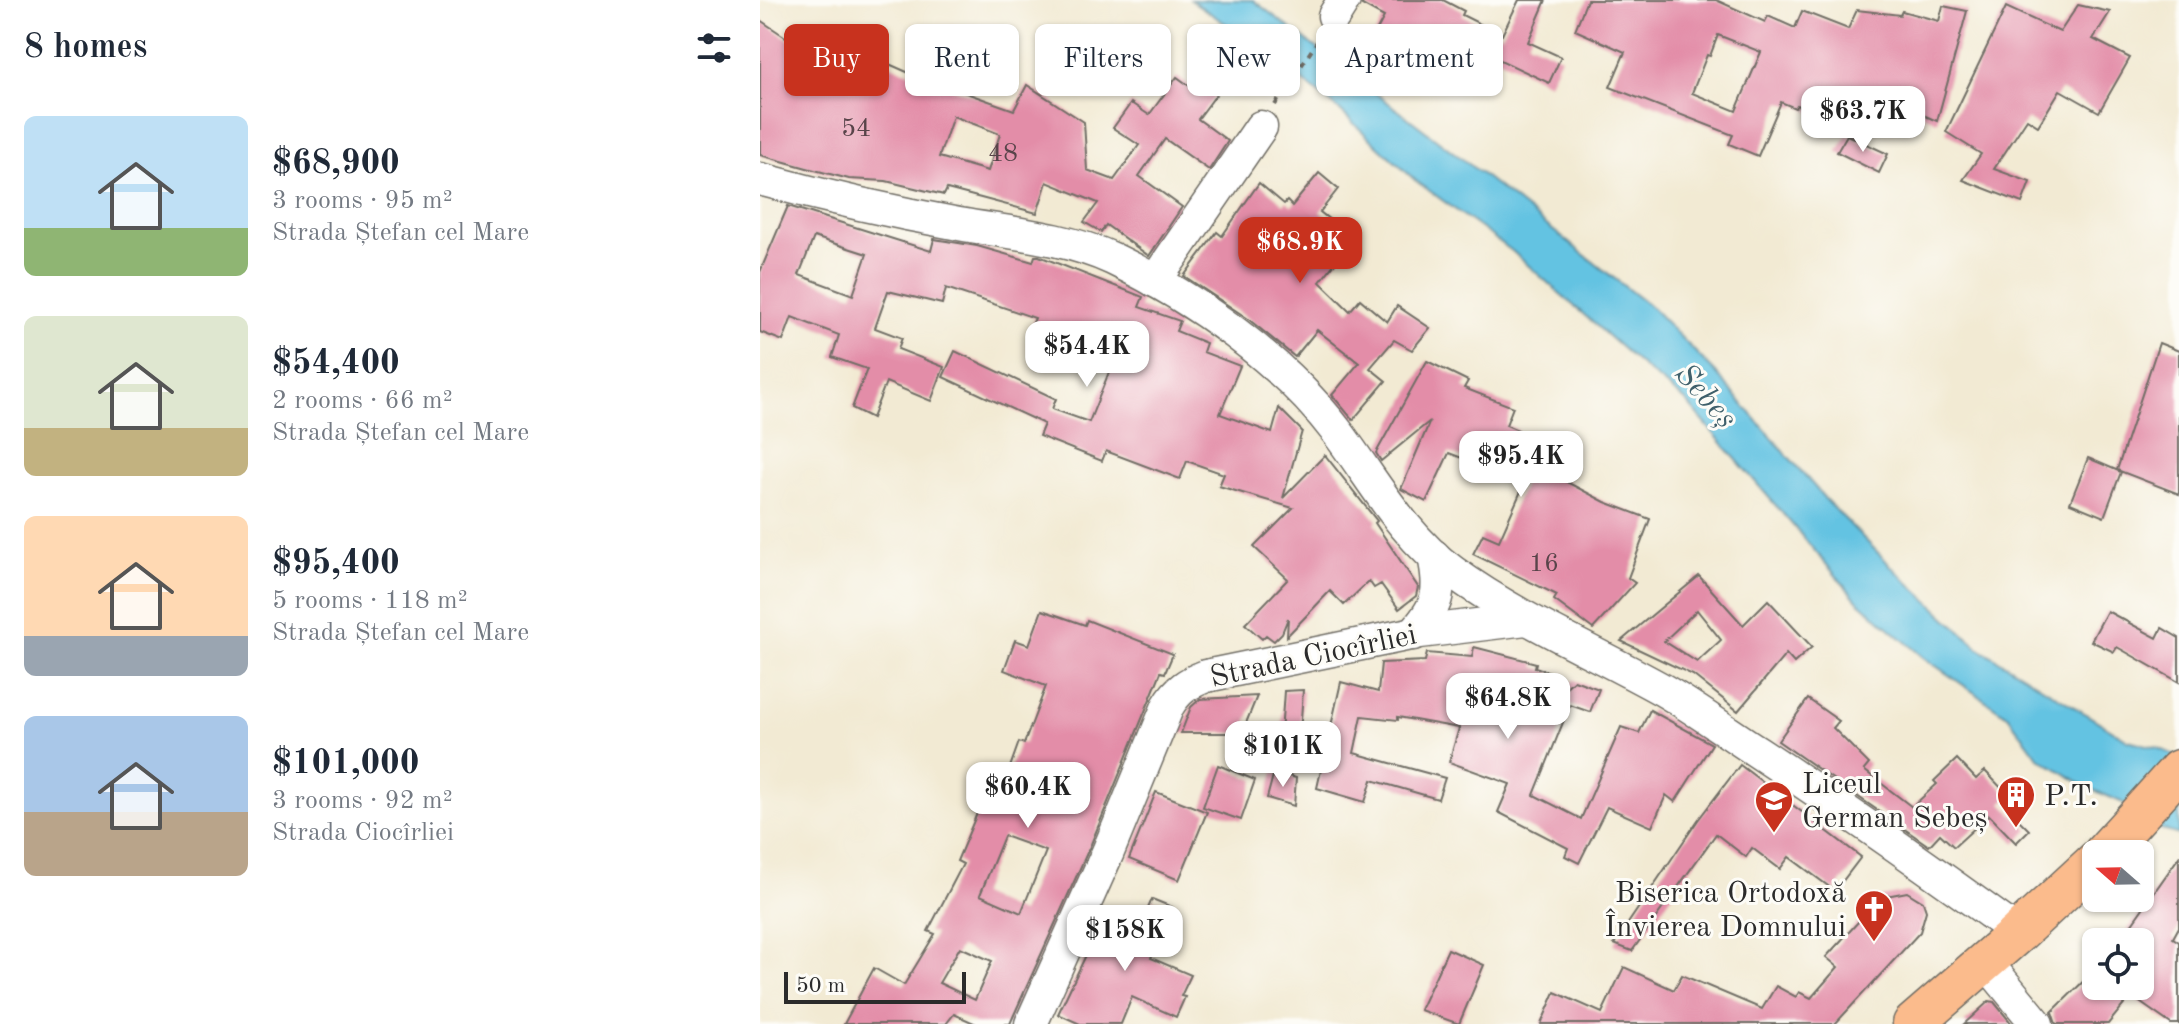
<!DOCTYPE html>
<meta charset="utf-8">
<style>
:root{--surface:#fff;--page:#f6f6f7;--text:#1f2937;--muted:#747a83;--accent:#c8321e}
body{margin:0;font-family:"Old Standard TT",serif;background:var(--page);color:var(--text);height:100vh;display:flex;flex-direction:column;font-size:30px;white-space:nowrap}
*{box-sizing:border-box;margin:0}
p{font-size:26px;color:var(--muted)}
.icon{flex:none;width:44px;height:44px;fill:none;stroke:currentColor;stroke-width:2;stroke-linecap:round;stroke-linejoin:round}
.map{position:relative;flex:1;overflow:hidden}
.panel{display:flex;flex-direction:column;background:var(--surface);width:760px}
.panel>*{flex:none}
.hud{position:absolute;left:24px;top:24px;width:760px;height:72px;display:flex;gap:16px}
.needle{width:52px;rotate:290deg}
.fabs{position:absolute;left:1322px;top:840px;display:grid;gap:16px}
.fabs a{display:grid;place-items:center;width:72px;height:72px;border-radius:12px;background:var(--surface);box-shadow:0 2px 6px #0004;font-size:40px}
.scale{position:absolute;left:24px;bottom:20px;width:182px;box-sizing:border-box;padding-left:8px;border:4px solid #2b2b2b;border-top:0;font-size:22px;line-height:28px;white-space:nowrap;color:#2b2b2b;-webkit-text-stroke:6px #fdfcf7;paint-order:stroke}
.price{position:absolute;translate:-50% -68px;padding:0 18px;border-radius:16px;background:#fff;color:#222;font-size:26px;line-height:52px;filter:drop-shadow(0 2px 4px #0008)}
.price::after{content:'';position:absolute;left:50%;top:48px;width:24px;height:18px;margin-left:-12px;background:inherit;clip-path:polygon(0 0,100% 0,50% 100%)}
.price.on{background:var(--accent);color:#fff}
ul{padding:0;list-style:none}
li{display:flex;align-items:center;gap:24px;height:200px;padding:0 24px}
li span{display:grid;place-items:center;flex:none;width:224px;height:160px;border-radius:12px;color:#555}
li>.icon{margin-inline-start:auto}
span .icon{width:96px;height:96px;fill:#fffc;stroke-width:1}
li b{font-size:34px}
h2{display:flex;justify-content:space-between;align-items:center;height:96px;padding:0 24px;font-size:34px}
.chip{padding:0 28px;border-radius:12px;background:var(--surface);box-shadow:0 2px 6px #0004;font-size:28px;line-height:72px}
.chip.on{background:var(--accent);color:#fff}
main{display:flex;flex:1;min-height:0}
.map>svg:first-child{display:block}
.water{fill:#63c3e2;stroke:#477786;stroke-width:2}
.building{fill:#e38da8;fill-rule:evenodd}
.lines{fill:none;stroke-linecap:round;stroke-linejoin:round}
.minor-casing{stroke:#716e66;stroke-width:35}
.major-casing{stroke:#716e66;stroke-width:43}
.path{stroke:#716e66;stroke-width:4;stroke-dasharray:6 6;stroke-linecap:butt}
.minor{stroke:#fff;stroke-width:32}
.major{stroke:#fbbb8c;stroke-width:40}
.labels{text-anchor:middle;stroke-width:6;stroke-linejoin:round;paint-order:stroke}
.number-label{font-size:26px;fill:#59444a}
.street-label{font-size:30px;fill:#2b2b2b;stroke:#fdfcf7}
.poi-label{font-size:30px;fill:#2b2b2b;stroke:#fdfcf7;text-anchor:start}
.water-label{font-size:32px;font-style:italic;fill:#3f606b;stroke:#fdfcf7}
</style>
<main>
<section class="panel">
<h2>8 homes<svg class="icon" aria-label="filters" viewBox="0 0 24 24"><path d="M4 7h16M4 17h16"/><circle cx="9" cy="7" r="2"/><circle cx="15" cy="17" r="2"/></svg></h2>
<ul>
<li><span style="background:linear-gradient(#bfe0f5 70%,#8fb573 0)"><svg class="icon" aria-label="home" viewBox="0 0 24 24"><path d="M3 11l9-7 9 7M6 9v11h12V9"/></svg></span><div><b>$68,900</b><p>3 rooms · 95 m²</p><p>Strada Ștefan cel Mare</p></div></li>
<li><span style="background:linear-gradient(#dfe7d0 70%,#c2b280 0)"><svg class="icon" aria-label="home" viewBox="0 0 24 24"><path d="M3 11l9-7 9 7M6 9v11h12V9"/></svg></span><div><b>$54,400</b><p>2 rooms · 66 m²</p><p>Strada Ștefan cel Mare</p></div></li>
<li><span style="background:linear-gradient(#ffd9b3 75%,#9aa5b1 0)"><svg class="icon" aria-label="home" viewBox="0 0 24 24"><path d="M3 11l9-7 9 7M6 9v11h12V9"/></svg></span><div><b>$95,400</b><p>5 rooms · 118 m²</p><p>Strada Ștefan cel Mare</p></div></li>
<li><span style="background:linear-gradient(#a9c7e8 60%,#b9a48a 0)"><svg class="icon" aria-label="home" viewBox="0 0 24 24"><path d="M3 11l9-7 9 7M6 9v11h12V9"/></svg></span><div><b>$101,000</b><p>3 rooms · 92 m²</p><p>Strada Ciocîrliei</p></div></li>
</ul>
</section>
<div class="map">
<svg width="1419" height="1024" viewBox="0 0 1419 1024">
<rect width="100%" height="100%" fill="#fdfcf7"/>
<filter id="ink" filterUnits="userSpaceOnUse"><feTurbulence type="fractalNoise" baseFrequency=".0125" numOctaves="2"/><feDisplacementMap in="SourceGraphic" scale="16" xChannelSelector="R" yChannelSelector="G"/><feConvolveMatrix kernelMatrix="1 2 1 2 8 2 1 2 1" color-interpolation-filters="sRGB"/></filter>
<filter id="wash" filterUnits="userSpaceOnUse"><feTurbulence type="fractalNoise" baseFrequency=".006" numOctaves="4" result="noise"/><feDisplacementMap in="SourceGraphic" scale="32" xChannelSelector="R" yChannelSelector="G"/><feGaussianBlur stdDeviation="1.8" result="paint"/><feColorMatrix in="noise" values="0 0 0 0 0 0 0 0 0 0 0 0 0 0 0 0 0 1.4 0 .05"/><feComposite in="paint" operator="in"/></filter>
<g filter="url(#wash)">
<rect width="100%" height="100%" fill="#f2ead3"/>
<!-- water -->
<path class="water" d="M431,0H493L701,158L892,308L955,372L1066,500L1131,566L1219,648L1368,740L1398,748L1419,757V835L1403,830L1361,802L1329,788L1279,758L1248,716L1163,657L1097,600L926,401L883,367L752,251L656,181L576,107L504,50Z"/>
<g id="blocks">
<!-- building -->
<g class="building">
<path d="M603,0H683L704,11L702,15L742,35L759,0H786L768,42L801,57L789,83L730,55L721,73L685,54L687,49L647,29L632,56L610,43L624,17L602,5Z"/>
<path d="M827,0H956L1005,22L1008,16L1035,28L1042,11L1088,29L1097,10L1140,15L1142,11L1179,21L1183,6L1207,11L1177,121L1124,98L1102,140L1037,105L1035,108L1021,102L998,156L969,144L973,135L850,87L865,52L815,30ZM958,35L1001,52L976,111L932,93L947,55L950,56Z"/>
<path d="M1318,5L1350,12L1333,39L1370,58L1339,112L1300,90L1278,126L1267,119L1234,169L1270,182L1262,203L1203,180L1221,154L1186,132L1246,7L1300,32Z"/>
<path d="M0,20L42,48L74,63L84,44L147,72L254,110L267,85L324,122L327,170L354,180L379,145L353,128L371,103L389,115L417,77L435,90L446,77L461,88L438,119L468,141L449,170L405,139L379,176L422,207L389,256L346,225L341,232L324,222L338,203L287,182L277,213L187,189L184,195L126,181L89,179L47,168L0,155ZM193,116L240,134L228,171L179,157Z"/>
<path d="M1087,135L1128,154L1119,173L1077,152Z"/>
<path d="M559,173L578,189L560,212L594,239L560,282L590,311L600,299L627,322L637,306L670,328L652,350L634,340L610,368L626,381L593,420L572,395L599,363L557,330L535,357L487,318L424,276L457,232L462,236L499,183L524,204L527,201L532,206Z"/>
<path d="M28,206L171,251L174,239L217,246L273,262L275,256H279L383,297L379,307L420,321L416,331L446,343L443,352L480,366L460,414L512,433L519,408L542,431L523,498L565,455L617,521L615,523L658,587L656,596L639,609L621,584L614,588L609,581L584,605L570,591L527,636L528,618L522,633L514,641L506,635L502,639L485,624L528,579L494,547L533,508L459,486L464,474L427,461L420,479L346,451L342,461L279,436L284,424L183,377L195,351L296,399L292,409L329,422L355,357L298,331L294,341L269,332L275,318L186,288L182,304L128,291L115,328L142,338L138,349L184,367L171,401L126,382L112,418L92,408L107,369L72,357L79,335L32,317L23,341L0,332V272ZM54,237L107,254L93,295L39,275Z"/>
<path d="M1399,343L1419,351V494L1357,470Z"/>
<path d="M667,361L708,381L704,388L753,407L746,425L758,430L749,452L845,502L890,519L868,578L875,583L833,629L794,600L797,595L713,554L723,534L739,541L765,482L689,453L666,502L641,489L670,421L621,461L616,453Z"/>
<path d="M1328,458L1361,472L1344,517L1310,503Z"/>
<path d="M939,576L983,625L1008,600L1052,647L1034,663L1026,654L978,711L933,675L861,641ZM937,610L961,640L937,662L904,641Z"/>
<path d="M282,610L325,625L327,620L413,654L405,673L401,672L331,844L253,1017L250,1024H216L194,1014L186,1024H84L114,968L144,985L175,934L168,931L203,864L197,861L231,780L244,784L259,742L264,744L286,686L244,670L255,640L269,645ZM244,836L286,851L261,913L220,895ZM200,947L232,961L215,1000L179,983Z"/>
<path d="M1347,611L1397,638L1402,628L1419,638V682L1357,647L1354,652L1331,641Z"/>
<path d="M714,647L776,663L775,667L790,672L805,688L814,680L839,689L830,712L810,705L774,795L821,819L861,727L879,733L890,710L952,744L915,802L906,795L892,827L847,807L819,863L805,856L808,848L738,812L750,784L689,762L699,728L638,717V720L602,716L594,753L685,778L678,799L612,780L605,802L557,788L581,682L618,692L621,663L665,661L667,653L712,657Z"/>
<path d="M543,690L540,734H521L524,691Z"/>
<path d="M497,696L482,733H421L431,707L440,699Z"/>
<path d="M1048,699L1079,721L1073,728L1109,764L1104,770L1152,807L1177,784L1174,781L1197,759L1216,779L1225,771L1249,796L1242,803L1269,830L1256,843L1229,815L1194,847L1180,834L1169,846L1018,741Z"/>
<path d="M458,765L495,780L481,820L443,807Z"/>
<path d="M980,765L1101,857L1075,891L1029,857L1020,869L992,848L986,857L956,834L872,951L854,944L938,820Z"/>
<path d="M514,772L536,778L534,806L507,798Z"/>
<path d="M396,792L447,812L419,880L369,859Z"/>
<path d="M1419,857V927L1413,938L1419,942V1024H1411L1371,996L1348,1024H1296L1292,1012L1336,969V986H1380V942L1364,935Z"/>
<path d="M1147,892L1163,902L1166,911L1160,932L1075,1024H781L795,992L842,1013L864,967L914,990L922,975L1002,1009L1016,986L1036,997L1039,992L1051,998L1078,967L1066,957L1121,897Z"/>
<path d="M392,899L412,907L391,958L431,975L421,996L425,997L416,1017L372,997L361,1024H320L298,1014L344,917L378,932Z"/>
<path d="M688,949L724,965L699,1024L660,1010Z"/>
<path d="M1229,1001L1234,1002L1252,1024H1204Z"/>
</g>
</g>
</g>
<g filter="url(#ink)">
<use href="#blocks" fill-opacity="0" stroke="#716e66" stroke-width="2"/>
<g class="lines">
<!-- minor casing -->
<g class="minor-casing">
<g id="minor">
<path d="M574,16L584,0"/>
<path d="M0,179C66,197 132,212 199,224C250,233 305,237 353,259C435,298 523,360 578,433C614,481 643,536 693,572C758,619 833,651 903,690C936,709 967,732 998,752C1086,810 1173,871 1258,933"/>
<path d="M395,281L501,127"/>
<path d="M653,634C678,606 682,593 674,556"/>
<path d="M1226,962L1277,1024"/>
<path d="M271,1024L348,852L408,706C418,689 428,683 446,676L660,632L766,619"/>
</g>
</g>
<!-- major casing -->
<g class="major-casing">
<g id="major">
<path d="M1343,854L1419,770"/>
<path d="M1153,1024L1258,933L1336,861"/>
</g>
</g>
<!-- path -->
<path class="path" d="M515,105L559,39"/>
<!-- minor -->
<use href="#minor" class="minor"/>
<!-- major -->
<use href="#major" class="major"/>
</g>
</g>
<!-- icons -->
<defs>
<g id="building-pin" transform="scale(2)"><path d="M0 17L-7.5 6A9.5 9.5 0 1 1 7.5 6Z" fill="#c8321e" stroke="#fdfcf7"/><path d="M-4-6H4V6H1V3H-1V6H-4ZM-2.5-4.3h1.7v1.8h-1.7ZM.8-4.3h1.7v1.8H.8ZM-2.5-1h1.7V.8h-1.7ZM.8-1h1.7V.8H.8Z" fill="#fff"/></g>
<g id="university-pin" transform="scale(2)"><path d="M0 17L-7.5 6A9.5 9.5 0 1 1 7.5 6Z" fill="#c8321e" stroke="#fdfcf7"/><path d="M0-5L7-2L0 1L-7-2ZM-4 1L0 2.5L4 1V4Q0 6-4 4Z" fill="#fff"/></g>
<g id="church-pin" transform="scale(2)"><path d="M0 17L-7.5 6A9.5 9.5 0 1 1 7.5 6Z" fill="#c8321e" stroke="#fdfcf7"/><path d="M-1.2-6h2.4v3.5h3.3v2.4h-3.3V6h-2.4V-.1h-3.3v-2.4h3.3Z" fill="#fff"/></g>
</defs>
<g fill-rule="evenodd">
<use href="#building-pin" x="1256" y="795"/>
<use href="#university-pin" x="1014" y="800"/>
<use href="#church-pin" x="1114" y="909"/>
</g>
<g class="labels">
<!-- number labels -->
<g class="number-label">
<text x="96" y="136">54</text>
<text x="243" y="161">48</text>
<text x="784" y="571">16</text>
</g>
<!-- street labels -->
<g class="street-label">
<text transform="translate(553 655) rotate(-12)" y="10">Strada Ciocîrliei</text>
</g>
<!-- poi labels -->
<g class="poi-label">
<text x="1042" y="793">Liceul<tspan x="1042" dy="34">German Sebeș</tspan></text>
<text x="1284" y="805">P.T.</text>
<text x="1086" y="902" text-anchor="end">Biserica Ortodoxă<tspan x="1086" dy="34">Învierea Domnului</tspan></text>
</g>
<!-- water labels -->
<g class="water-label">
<text transform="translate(947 395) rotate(48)" y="11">Sebeș</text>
</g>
</g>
</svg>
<div class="fabs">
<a><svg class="needle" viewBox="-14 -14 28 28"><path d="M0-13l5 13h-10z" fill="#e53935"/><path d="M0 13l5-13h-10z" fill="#747a83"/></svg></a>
<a><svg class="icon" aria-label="locate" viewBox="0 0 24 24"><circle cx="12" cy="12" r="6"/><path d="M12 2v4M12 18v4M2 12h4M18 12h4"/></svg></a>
</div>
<div class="scale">50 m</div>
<b class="price" style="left:1103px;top:154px">$63.7K</b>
<b class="price on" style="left:540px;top:285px">$68.9K</b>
<b class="price" style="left:327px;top:389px">$54.4K</b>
<b class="price" style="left:761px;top:499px">$95.4K</b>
<b class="price" style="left:748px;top:741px">$64.8K</b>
<b class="price" style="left:523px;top:789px">$101K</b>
<b class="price" style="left:268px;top:830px">$60.4K</b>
<b class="price" style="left:365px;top:973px">$158K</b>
<div class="hud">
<a class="chip on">Buy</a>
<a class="chip">Rent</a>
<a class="chip">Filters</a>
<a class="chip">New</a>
<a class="chip">Apartment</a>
</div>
</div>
</main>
